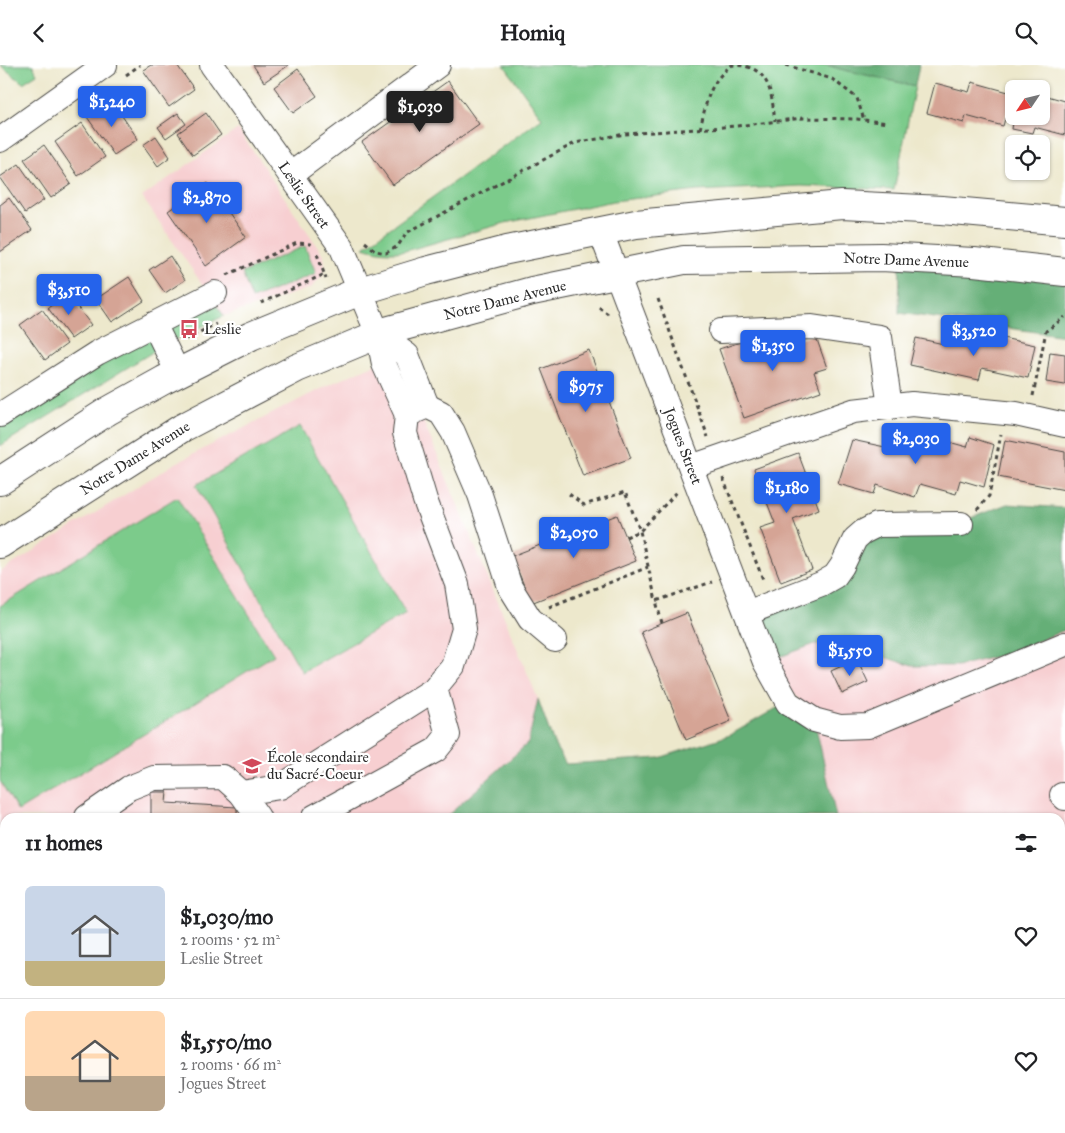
<!DOCTYPE html>
<meta charset="utf-8">
<style>
:root{--surface:#fff;--page:#f6f6f6;--text:#202124;--muted:#757577;--line:#e0e0e0;--accent:#2563eb}
body{margin:0;font-family:"IM FELL Great Primer",serif;background:var(--page);color:var(--text);height:100vh;display:flex;flex-direction:column;font-size:19px;white-space:nowrap}
*{box-sizing:border-box;margin:0}
p{font-size:16px;color:var(--muted)}
.icon{flex:none;width:28px;height:28px;fill:none;stroke:currentColor;stroke-width:2;stroke-linecap:round;stroke-linejoin:round}
.map{position:relative;flex:1;overflow:hidden}
.sheet{position:absolute;left:0px;top:748px;width:1065px;height:321px;display:flex;flex-direction:column;background:var(--surface);border-radius:15px 15px 0 0;box-shadow:0 1px 4px #0004}
.sheet>*{flex:none}
.needle{width:32px;rotate:235deg}
.controls{position:absolute;left:1005px;top:15px;display:grid;gap:10px}
.controls a{display:grid;place-items:center;width:45px;height:45px;border-radius:8px;background:var(--surface);box-shadow:0 1px 4px #0004;font-size:25px}
.price{position:absolute;translate:-50% -42px;padding:0 11px;border-radius:5px;background:var(--accent);color:#fff;font-size:16px;line-height:32px;filter:drop-shadow(0 1px 2px #0008)}
.price::after{content:'';position:absolute;left:50%;top:30px;width:15px;height:11px;margin-left:-8px;background:inherit;clip-path:polygon(0 0,100% 0,50% 100%)}
.price.current{background:#222;color:#fff}
ul{padding:0;list-style:none}
li{display:flex;align-items:center;gap:15px;height:125px;padding:0 25px}
li+li{border-top:1px solid var(--line)}
li span{display:grid;place-items:center;flex:none;width:140px;height:100px;border-radius:8px;color:#555}
li>.icon{margin-inline-start:auto}
span .icon{width:60px;height:60px;fill:#fffc;stroke-width:1}
li b{font-size:21px}
h2{display:flex;justify-content:space-between;align-items:center;height:60px;padding:0 25px;font-size:21px}
header{display:flex;justify-content:space-between;align-items:center;height:65px;padding:0 25px;background:var(--surface);font-size:22px;font-weight:700}
.map>svg:first-child{display:block}
.built{fill:#f7cfd1}
.green{fill:#7ccb8b;stroke:#547b5b}
.forest{fill:#65af77;stroke:#486d51}
.building{fill:#d5a495}
.lines{fill:none;stroke-linecap:round;stroke-linejoin:round}
.minor-casing{stroke:#484743;stroke-width:26}
.major-casing{stroke:#484743;stroke-width:30}
.path{stroke:#484743;stroke-width:3;stroke-dasharray:4 4;stroke-linecap:butt}
.minor{stroke:#fff;stroke-width:24}
.major{stroke:#fff;stroke-width:28}
.labels{text-anchor:middle;stroke-width:4.5;stroke-linejoin:round;paint-order:stroke}
.street-label{font-size:15px;fill:#2b2b2b;stroke:#fff}
.poi-label{font-size:15px;fill:#2b2b2b;stroke:#fff;text-anchor:start}
</style>
<header><svg class="icon" aria-label="back" viewBox="0 0 24 24"><path d="M15 5l-7 7 7 7"/></svg>Homiq<svg class="icon" aria-label="search" viewBox="0 0 24 24"><circle cx="10" cy="10" r="6"/><path d="M15 15l6 6"/></svg></header>
<div class="map">
<svg width="1065" height="1068" viewBox="0 0 1065 1068">
<rect width="100%" height="100%" fill="#fff"/>
<filter id="ink" filterUnits="userSpaceOnUse"><feTurbulence type="fractalNoise" baseFrequency=".02" numOctaves="2"/><feDisplacementMap in="SourceGraphic" scale="10" xChannelSelector="R" yChannelSelector="G"/><feConvolveMatrix kernelMatrix="1 2 1 2 8 2 1 2 1" color-interpolation-filters="sRGB"/></filter>
<filter id="wash" filterUnits="userSpaceOnUse"><feTurbulence type="fractalNoise" baseFrequency=".0096" numOctaves="4" result="noise"/><feDisplacementMap in="SourceGraphic" scale="20" xChannelSelector="R" yChannelSelector="G"/><feGaussianBlur stdDeviation="1.12" result="paint"/><feColorMatrix in="noise" values="0 0 0 0 0 0 0 0 0 0 0 0 0 0 0 0 0 1.4 0 .05"/><feComposite in="paint" operator="in"/></filter>
<g filter="url(#wash)">
<rect width="100%" height="100%" fill="#ede8cc"/>
<!-- built -->
<g class="built">
<path d="M238,64L324,191L325,202L322,211L311,223L224,251L142,132Z"/>
<path d="M396,290L538,634L528,678L446,752H5V1064H356L371,1068H0V507L174,399L326,321Z"/>
<path d="M1065,565V822H1060V752H836L814,653L766,597L815,579L847,580L912,601L1006,589Z"/>
</g>
<!-- green -->
<g class="green">
<path d="M0,0H33L37,9L23,18Z"/>
<path d="M504,0H827L840,4L915,21L894,125L801,121L697,126L614,136L505,158L405,186C390,188 378,187 364,182L542,53Z"/>
<path d="M305,181L316,208L252,234L242,208Z"/>
<path d="M211,232L224,251L164,280L0,381V352Z"/>
<path d="M300,361L406,548L302,607L196,420Z"/>
<path d="M177,432L274,590L18,746L0,716V541Z"/>
<path d="M0,938L5,942V1064H153L158,1068H0Z"/>
</g>
<!-- forest -->
<g class="forest">
<path d="M827,0H919L915,21L840,4Z"/>
<path d="M900,195L1065,210V271L899,248Z"/>
<path d="M1007,439L1065,443V565L1006,589L958,601H912L847,580L815,579L766,597L749,550L821,521L863,468L961,461L971,453Z"/>
<path d="M538,634L554,679L566,699L659,693L730,670L789,636L814,653L836,752H446L528,678Z"/>
<path d="M356,1064H573L572,1068H371Z"/>
</g>
<g id="blocks">
<!-- building -->
<g class="building">
<path d="M151,0H177L194,24L169,42L143,5Z"/>
<path d="M253,0H289L264,17Z"/>
<path d="M298,4L317,31L293,48L274,22Z"/>
<path d="M448,16L479,59L393,120L362,77Z"/>
<path d="M972,17L1012,28L1003,61L966,51L964,58L927,48L935,18L969,27Z"/>
<path d="M1044,30L1065,36V70L1034,62L1032,68L1012,64L1014,51H1041V37Z"/>
<path d="M111,35L138,74L114,90L87,52Z"/>
<path d="M178,48L186,59L166,73L158,62Z"/>
<path d="M206,48L221,70L193,90L178,68Z"/>
<path d="M82,58L105,92L78,111L55,77Z"/>
<path d="M156,71L170,92L158,101L143,80Z"/>
<path d="M44,80L71,119L51,133L24,94Z"/>
<path d="M19,99L44,135L25,148L0,112Z"/>
<path d="M208,118L246,172L206,201L168,146Z"/>
<path d="M9,133L32,165L0,187V140Z"/>
<path d="M170,191L185,215L165,228L149,205Z"/>
<path d="M129,212L144,236L112,257L96,234Z"/>
<path d="M67,228L91,260L71,274L48,243Z"/>
<path d="M42,244L67,279L45,295L20,260Z"/>
<path d="M815,269L827,303L814,307L821,326L744,353L719,284L753,273L757,284L790,272L792,277Z"/>
<path d="M989,270L1035,280L1028,313L982,303L979,315L910,300L916,273L953,281L955,272L987,279Z"/>
<path d="M589,285L631,393L583,411L541,304Z"/>
<path d="M1050,287L1065,289V320L1046,317Z"/>
<path d="M888,371L927,381L931,372L967,382L970,372L994,380L984,422L960,415L956,429L920,419L915,432L877,420L874,429L838,419L852,375L885,382Z"/>
<path d="M1005,375L1065,387V425L998,412Z"/>
<path d="M798,388L819,444L793,454L812,505L781,517L760,463L775,458L754,404Z"/>
<path d="M617,450L636,496L531,538L512,491Z"/>
<path d="M687,548L731,656L686,675L641,567Z"/>
<path d="M857,594L868,617L842,629L831,606Z"/>
<path d="M151,727H167L166,738L237,742V752H151Z"/>
<rect x="2" y="850" width="3" height="58"/>
<path d="M1060,886H1065V920L1060,919Z"/>
<path d="M1060,1034H1065V1068H1056V1064H1060Z"/>
<path d="M636,1064H678L675,1068H633Z"/>
<path d="M867,1064H902L903,1068H868Z"/>
<rect x="918" y="1064" width="32" height="4"/>
<rect x="1006" y="1064" width="39" height="4"/>
</g>
</g>
</g>
<g filter="url(#ink)">
<use href="#blocks" fill-opacity="0" stroke="#484743" stroke-width="1"/>
<g class="lines">
<!-- minor casing -->
<g class="minor-casing">
<g id="minor">
<path d="M212,0L342,183L378,269L384,299L407,350"/>
<path d="M0,75L105,0"/>
<path d="M290,110L438,0"/>
<path d="M600,165L765,597L788,638L814,655L840,662L868,661L1065,579"/>
<path d="M154,259L178,308"/>
<path d="M721,266L812,262L880,272L890,342"/>
<path d="M378,269L407,290L427,341"/>
<path d="M0,350L97,288L215,228"/>
<path d="M691,402L853,346L912,339L1016,349L1065,360"/>
<path d="M747,548L821,519L835,511L842,501L855,474L863,467L877,460L961,459"/>
<path d="M241,728L280,722L433,625L453,601L464,564L457,519L425,435L405,368L407,350L427,341L441,348L453,367L480,430L510,522L530,554L555,575"/>
<path d="M1062,730L1065,733"/>
<path d="M87,752L129,723L154,713L223,712L241,728L258,752"/>
<path d="M314,752L436,685L448,670L435,623"/>
<path d="M0,814L5,810"/>
<path d="M1060,977L1065,978"/>
<path d="M304,1064L314,1068"/>
<path d="M742,1068L745,1064"/>
</g>
</g>
<!-- major casing -->
<g class="major-casing">
<g id="major">
<path d="M0,416L108,346L164,315L251,271L360,226L426,206L507,185L636,159L842,140L942,145L1065,156"/>
<path d="M0,479L182,363L297,303L386,266L532,226L684,195L881,192L974,197L1065,207"/>
</g>
</g>
<!-- path -->
<g class="path">
<path d="M786,0L832,14L857,33L864,55"/>
<path d="M126,10L140,0"/>
<path d="M700,64C707,36 708,18 732,0C737,1 743,0 748,2C772,9 772,36 775,56"/>
<path d="M365,177L376,186L386,188L398,181L406,168L575,78L625,69L737,61L803,53L857,54L888,58"/>
<path d="M317,189L326,214"/>
<path d="M227,210L297,178L310,179L311,180"/>
<path d="M658,234L708,372"/>
<path d="M261,238L325,209"/>
<path d="M599,242L608,249"/>
<path d="M186,274L216,259"/>
<path d="M1033,331L1046,266L1065,252"/>
<path d="M723,413L764,517"/>
<path d="M569,429L584,440L625,427L640,466L656,536"/>
<path d="M977,445L989,431L1001,369"/>
<path d="M626,472L640,466L677,427"/>
<path d="M549,542L648,502"/>
<path d="M662,558L656,536L712,517"/>
<path d="M788,1064L797,1068"/>
<path d="M772,1068L777,1064"/>
</g>
<!-- minor -->
<use href="#minor" class="minor"/>
<!-- major -->
<use href="#major" class="major"/>
</g>
</g>
<!-- icons -->
<defs>
<g id="bus-bare" transform="scale(1.5)"><path d="M-5-6H5V4H4V6H2V4H-2V6H-4V4H-5ZM-3.5-4V0h7V-4ZM-3.5 1.2v1.5H-2V1.2ZM2 1.2v1.5H3.5V1.2Z" fill="#d1495b" stroke="#fff" stroke-width="2.5" paint-order="stroke"/></g>
<g id="school-bare" transform="scale(1.5)"><path d="M0-5L7-2L0 1L-7-2ZM-4 1L0 2.5L4 1V4Q0 6-4 4Z" fill="#d1495b" stroke="#fff" stroke-width="2.5" paint-order="stroke"/></g>
</defs>
<g fill-rule="evenodd">
<use href="#bus-bare" x="189" y="264"/>
<use href="#school-bare" x="252" y="701"/>
</g>
<g class="labels">
<!-- street labels -->
<g class="street-label">
<text transform="translate(304 130) rotate(55)" y="5">Leslie Street</text>
<text transform="translate(906 195) rotate(2)" y="5">Notre Dame Avenue</text>
<text transform="translate(505 235) rotate(-14)" y="5">Notre Dame Avenue</text>
<text transform="translate(683 381) rotate(69)" y="5">Jogues Street</text>
<text transform="translate(135 393) rotate(-32)" y="5">Notre Dame Avenue</text>
</g>
<!-- poi labels -->
<g class="poi-label">
<text x="204" y="269">Leslie</text>
<text x="267" y="697">École secondaire<tspan x="267" dy="17">du Sacré-Coeur</tspan></text>
</g>
</g>
</svg>
<div class="controls">
<a><svg class="needle" viewBox="-14 -14 28 28"><path d="M0-13l5 13h-10z" fill="#e53935"/><path d="M0 13l5-13h-10z" fill="#757577"/></svg></a>
<a><svg class="icon" aria-label="locate" viewBox="0 0 24 24"><circle cx="12" cy="12" r="6"/><path d="M12 2v4M12 18v4M2 12h4M18 12h4"/></svg></a>
</div>
<b class="price" style="left:112px;top:63px">$1,240</b>
<b class="price current" style="left:420px;top:68px">$1,030</b>
<b class="price" style="left:207px;top:159px">$2,870</b>
<b class="price" style="left:69px;top:251px">$3,510</b>
<b class="price" style="left:974px;top:292px">$3,520</b>
<b class="price" style="left:773px;top:307px">$1,350</b>
<b class="price" style="left:586px;top:348px">$975</b>
<b class="price" style="left:916px;top:400px">$2,030</b>
<b class="price" style="left:787px;top:449px">$1,180</b>
<b class="price" style="left:574px;top:494px">$2,050</b>
<b class="price" style="left:850px;top:612px">$1,550</b>
<section class="sheet">
<h2>11 homes<svg class="icon" aria-label="filters" viewBox="0 0 24 24"><path d="M4 7h16M4 17h16"/><circle cx="9" cy="7" r="2"/><circle cx="15" cy="17" r="2"/></svg></h2>
<ul>
<li><span style="background:linear-gradient(#c9d6e8 75%,#c2b280 0)"><svg class="icon" aria-label="home" viewBox="0 0 24 24"><path d="M3 11l9-7 9 7M6 9v11h12V9"/></svg></span><div><b>$1,030/mo</b><p>2 rooms · 52 m²</p><p>Leslie Street</p></div><svg class="icon" aria-label="heart" viewBox="0 0 24 24"><path d="M12 20l-8-8c-3-5 5-10 8-4 3-6 11-1 8 4z"/></svg></li>
<li><span style="background:linear-gradient(#ffd9b3 65%,#b9a48a 0)"><svg class="icon" aria-label="home" viewBox="0 0 24 24"><path d="M3 11l9-7 9 7M6 9v11h12V9"/></svg></span><div><b>$1,550/mo</b><p>2 rooms · 66 m²</p><p>Jogues Street</p></div><svg class="icon" aria-label="heart" viewBox="0 0 24 24"><path d="M12 20l-8-8c-3-5 5-10 8-4 3-6 11-1 8 4z"/></svg></li>
</ul>
</section>
</div>
